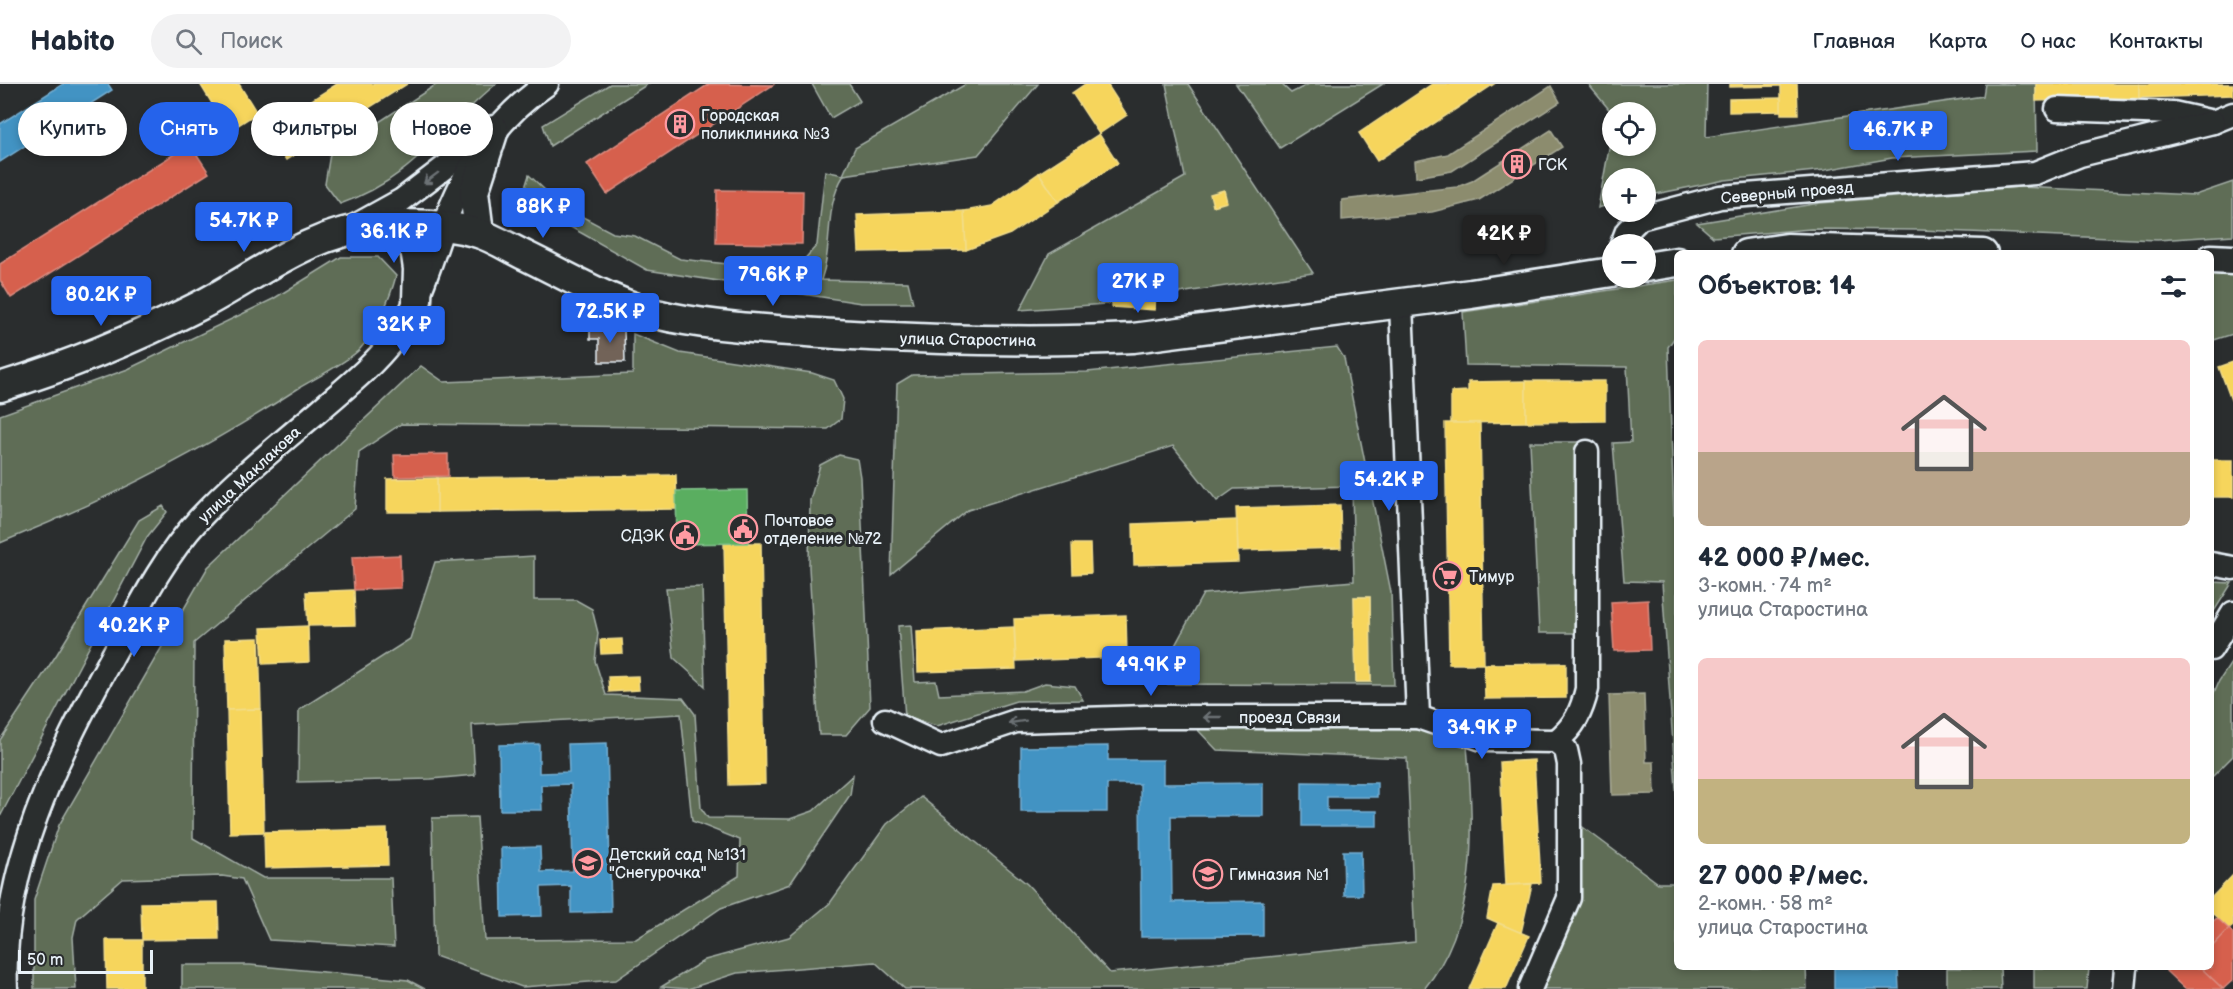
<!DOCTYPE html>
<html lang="ru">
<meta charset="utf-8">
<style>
:root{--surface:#fff;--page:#f2f2f3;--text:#1f2937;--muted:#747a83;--line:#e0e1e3;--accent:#2563eb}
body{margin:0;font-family:"Balsamiq Sans",sans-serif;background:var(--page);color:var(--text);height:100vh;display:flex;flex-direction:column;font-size:22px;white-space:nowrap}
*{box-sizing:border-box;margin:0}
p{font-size:20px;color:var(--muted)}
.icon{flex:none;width:33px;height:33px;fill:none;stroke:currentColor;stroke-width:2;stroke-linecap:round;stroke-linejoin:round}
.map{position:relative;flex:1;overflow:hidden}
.sheet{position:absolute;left:1674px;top:166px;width:540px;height:720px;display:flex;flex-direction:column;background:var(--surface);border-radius:9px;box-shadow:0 3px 9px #0003}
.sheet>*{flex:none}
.banner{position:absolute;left:18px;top:18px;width:570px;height:54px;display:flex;gap:12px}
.fabs{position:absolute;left:1602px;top:18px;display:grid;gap:12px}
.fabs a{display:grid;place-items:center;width:54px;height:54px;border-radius:50%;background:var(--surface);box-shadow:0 3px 9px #0003;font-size:30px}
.scale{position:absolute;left:18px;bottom:15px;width:135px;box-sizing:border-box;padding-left:6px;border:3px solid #e8f1f8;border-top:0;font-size:16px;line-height:21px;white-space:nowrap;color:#e8f1f8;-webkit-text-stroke:4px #2a2d2e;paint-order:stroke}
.price{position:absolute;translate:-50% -51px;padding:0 14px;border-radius:6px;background:var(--accent);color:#fff;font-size:20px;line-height:39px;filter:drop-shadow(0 2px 3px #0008)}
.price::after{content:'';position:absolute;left:50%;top:36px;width:18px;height:14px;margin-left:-9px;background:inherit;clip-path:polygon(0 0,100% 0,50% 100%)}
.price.on{background:#222;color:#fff}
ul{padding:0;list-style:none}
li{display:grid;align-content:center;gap:12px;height:318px;padding:0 24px}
li span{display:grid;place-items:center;height:186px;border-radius:9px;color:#555}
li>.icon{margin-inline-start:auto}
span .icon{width:108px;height:108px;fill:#fffc;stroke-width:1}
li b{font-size:26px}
h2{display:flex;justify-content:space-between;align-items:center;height:72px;padding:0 24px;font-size:26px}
.tag{padding:0 21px;border-radius:27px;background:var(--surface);box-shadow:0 3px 9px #0003;font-size:21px;line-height:54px}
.tag.on{background:var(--accent);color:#fff}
header{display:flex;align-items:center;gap:36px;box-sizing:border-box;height:84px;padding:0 30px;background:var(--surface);border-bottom:2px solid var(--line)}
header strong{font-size:28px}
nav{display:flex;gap:33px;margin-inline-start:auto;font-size:21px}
.search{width:420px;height:54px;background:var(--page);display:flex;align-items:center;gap:15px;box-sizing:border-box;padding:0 21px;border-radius:33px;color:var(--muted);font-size:22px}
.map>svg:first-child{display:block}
.green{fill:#5f6d56;stroke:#a4afa7;stroke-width:1.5;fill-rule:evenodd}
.homes{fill:#f6d55c;stroke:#f2dd8b;stroke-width:1.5}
.shops{fill:#d6604d;stroke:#db8c80;stroke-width:1.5}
.schools{fill:#4393c3;stroke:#74afd3;stroke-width:1.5}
.public{fill:#5aae61;stroke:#85c28e;stroke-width:1.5}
.industry{fill:#8c8c6e;stroke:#a8aa97;stroke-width:1.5}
.building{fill:#726459;stroke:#e8f1f8;stroke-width:1.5}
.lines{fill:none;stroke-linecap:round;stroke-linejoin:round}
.minor-casing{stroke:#e8f1f8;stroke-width:27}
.major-casing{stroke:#e8f1f8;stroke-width:33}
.minor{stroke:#2a2d2e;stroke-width:22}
.major{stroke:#2a2d2e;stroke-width:28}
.oneway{stroke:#6c7275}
.labels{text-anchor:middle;stroke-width:6;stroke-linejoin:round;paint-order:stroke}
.poi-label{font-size:16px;fill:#e8f1f8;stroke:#2a2d2e;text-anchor:start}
.street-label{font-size:16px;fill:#e8f1f8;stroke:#2a2d2e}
</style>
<header>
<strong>Habito</strong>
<div class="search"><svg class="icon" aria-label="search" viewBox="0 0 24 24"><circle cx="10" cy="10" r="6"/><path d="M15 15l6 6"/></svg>Поиск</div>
<nav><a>Главная</a><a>Карта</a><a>О нас</a><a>Контакты</a></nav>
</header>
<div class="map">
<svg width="2233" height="905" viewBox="0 0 2233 905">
<rect width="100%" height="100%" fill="#2a2d2e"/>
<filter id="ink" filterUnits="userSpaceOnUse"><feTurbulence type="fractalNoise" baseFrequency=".0167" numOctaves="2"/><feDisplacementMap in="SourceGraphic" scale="12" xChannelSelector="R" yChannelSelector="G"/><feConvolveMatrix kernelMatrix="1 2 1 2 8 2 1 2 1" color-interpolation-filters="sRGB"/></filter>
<g filter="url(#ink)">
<!-- green -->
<g class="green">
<path d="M437,0H496C441,46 411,96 340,120L325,100L330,70Z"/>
<path d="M610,0H648L550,62L543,41Z"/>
<path d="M812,0H849L860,17L831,34Z"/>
<path d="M966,0H1038L978,71L844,91C823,124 834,160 821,196L908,198L913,219H861L647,186L560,137L523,110L529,91L562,122L613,149L635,152L680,175L794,187L817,161L825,87L843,91L855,64Z"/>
<path d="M1166,0H1188L1313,189L1106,220L1020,226L1049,170L1185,93Z"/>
<path d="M1236,0H1281L1291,9L1309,0H1383L1280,64Z"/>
<path d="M1588,0H1707L1706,53L1983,12L1985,0H2036L2037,67L1892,74L1825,86L1725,96L1646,112V94H1612V120L1598,124L1612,48V62H1646V28L1612,29Z"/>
<path d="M2233,98V151L2157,156L1920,146L1811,145L1713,153L1697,139L1820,119L2019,103L2195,111Z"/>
<path d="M341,173H378L396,192C390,215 376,247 360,265C349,277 314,295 299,304C204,366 105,417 0,459V331L128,285L273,215Z"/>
<path d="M2211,186L2233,188V250L2211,257Z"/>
<path d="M1677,196V250L1668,263L1674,431L1677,434V720L1662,498L1624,497L1613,359L1631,358L1627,283L1466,281L1463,228Z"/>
<path d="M633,250L680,269L812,289L834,296L843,315L841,335L828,345L401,340L359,368L355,425L194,559L193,754L263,794H391L394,863L269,856L242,795L222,792L123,795L77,835L73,853L76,905H34V816L59,741L208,483L421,282L444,298L633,290Z"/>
<path d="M1337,263L1344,274L1391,508L1394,601L1154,600L1203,510L1354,497L1352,402L1234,405L1217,417L1173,362L968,426L891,490L897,300L912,291L1087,288ZM1354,513H1370L1371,598H1356Z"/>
<path d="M1530,358H1579L1574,549H1539Z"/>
<path d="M839,371L857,375L860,393L870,623L846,651H819L809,483L810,416L820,381Z"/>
<path d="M163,422L167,428L147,453L0,733V656L57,570L139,436Z"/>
<path d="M534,472V516H576L592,525L598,549L595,577L606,611L683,614L695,630L701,724L708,734L790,735L813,727L853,691L850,711L790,800L721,824L616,896L522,903L435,872L432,734L477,733L485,856L636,855L739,792L740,756L692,737L681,630L472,641L475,691L431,695L298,698L299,626L410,555L435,478Z"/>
<path d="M2211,498L2232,499L2211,532Z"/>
<path d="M702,503L705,602L674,574L666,504Z"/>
<path d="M911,541L915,598L936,597L939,611L1023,607L1045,599L1075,602L1083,616L1016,617L937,642L905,633L898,542Z"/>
<path d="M2233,576V672L2211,694V616L2219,597Z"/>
<path d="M1196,644L1419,646L1467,662C1474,743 1479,839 1424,905H905L875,878L737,889L688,905L661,903L705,876L789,853L830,819L887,740L921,713L1027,800L1110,889L1415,858L1407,674L1217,666Z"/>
<path d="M1580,741L1658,799H1677V884H1806L1807,905H1543L1580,818Z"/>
<path d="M182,881H250L408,896L425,905H182Z"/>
<path d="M1947,884H2000L2001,905H1947Z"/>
<path d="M2034,884H2089L2087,905H2034Z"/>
</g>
<!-- homes -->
<g class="homes">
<path d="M200,0H239L257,29L229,47Z"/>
<path d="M337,0H407L286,76L266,45Z"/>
<path d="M1085,0H1107L1127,31L1099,50L1072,9Z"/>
<path d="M1432,0H1494L1377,77L1359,49Z"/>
<path d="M1730,0H1781V2L1730,3Z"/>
<path d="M1781,0H1797L1798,30H1781Z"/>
<path d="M2036,0H2139V14L2036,17Z"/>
<path d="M2139,0H2233V11L2139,14Z"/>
<path d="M1781,14V27L1729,28V15Z"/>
<path d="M1099,50L1118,79L1058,118L1039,89Z"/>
<path d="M1039,89L1058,118L1010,150L966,166L964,127L992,122Z"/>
<path d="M1224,106L1227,118L1213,122L1210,110Z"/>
<path d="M964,127L966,166L859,168L857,131Z"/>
<path d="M1113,203L1156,205L1155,226L1112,223Z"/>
<path d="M2233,278V316H2231L2219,283Z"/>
<path d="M1526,297V338L1451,339V308L1468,307V298Z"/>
<path d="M1526,297H1605V337L1526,338Z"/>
<path d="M1445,339H1480L1484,580H1449Z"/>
<rect x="2211" y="376" width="22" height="37"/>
<path d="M676,391L677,425L437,428V394Z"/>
<path d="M437,394V428H387V395Z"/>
<path d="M1340,421L1341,464L1238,467L1236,424Z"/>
<path d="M1237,436L1238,478L1134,481L1133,440Z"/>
<path d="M724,459H761L765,700L729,701Z"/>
<path d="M1072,460H1090L1091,489L1073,490Z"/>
<path d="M354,506L355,541L308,542L306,508Z"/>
<path d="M1354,513H1370L1371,598H1356Z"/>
<path d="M1126,531L1127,573L1016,577L1014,535Z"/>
<path d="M308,542L309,578L263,580L261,544Z"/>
<path d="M1014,543L1016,585L918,588L917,547Z"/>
<path d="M259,554L261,625L227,626L225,555Z"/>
<path d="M622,555L623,569L601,570L600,556Z"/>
<path d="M1566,579V614L1485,615L1484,580Z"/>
<path d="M638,592L639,606L609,608L608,593Z"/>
<path d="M261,625L264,748L230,749L227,626Z"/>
<path d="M1534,676L1541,799L1506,801L1500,678Z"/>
<path d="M387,745L388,781L265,784L264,748Z"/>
<path d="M2233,791V842L2229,845L2211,828V814Z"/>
<path d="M1532,800L1521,849L1487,834L1493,802Z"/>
<path d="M218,818L219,855L142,856L141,819Z"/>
<path d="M1498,839L1529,852L1506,905H1469Z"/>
<path d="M106,856H142V905H107Z"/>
</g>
<!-- shops -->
<g class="shops">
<path d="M709,0L773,1L607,110L587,80Z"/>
<path d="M190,60L209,89L11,214L0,196V180Z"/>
<path d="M717,106L803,107L802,160L716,159Z"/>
<path d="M448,370V392L395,393L394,371Z"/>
<path d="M400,471L401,504L354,506L352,473Z"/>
<path d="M1648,516L1650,566L1614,567L1611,518Z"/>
<path d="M2217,834L2229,845L2211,864V839Z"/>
<path d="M2229,845L2233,849V896L2223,905L2201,884H2211V864Z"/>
<path d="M2170,884H2201L2223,905H2185L2166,887Z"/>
</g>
<!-- schools -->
<g class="schools">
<path d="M63,0H108L112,6L0,78V40Z"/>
<path d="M607,659L611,828L571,829V802L541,803L542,832L502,833L501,764L540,763L541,788L573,787L571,700L541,701L542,726H500L499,661L539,660V689L569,688L568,660Z"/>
<path d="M1108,662V676H1163V700L1263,699V732H1171L1172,818L1263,817V852L1141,853L1140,700H1107V728H1021V663Z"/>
<path d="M1302,698L1377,699V713H1327V727H1377V742H1302Z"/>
<path d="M1343,767H1361L1362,811H1344Z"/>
<path d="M1834,884H1898L1899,905H1834Z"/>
</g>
<!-- public -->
<path class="public" d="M747,406L748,459L677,460L676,407Z"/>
<!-- industry -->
<g class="industry">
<path d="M1551,2L1560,18L1452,87L1416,93L1415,77L1448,70Z"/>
<path d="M1551,46L1562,63L1479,116L1432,128L1342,136V116L1457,103L1472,97Z"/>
<path d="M1644,610L1646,678H1654L1655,710L1612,711L1609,611Z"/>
</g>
<!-- building -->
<path class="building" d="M590,245H624L625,278H599V255H590Z"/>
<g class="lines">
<!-- minor casing -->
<g class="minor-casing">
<g id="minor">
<path d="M2057,25L2173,29L2213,38L2233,30"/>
<path d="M355,142L402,116L483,54"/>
<path d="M1622,160L1627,147L1640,134L1720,113L2035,89L2080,71L2213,38"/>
<path d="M1401,220L1418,633"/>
<path d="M2211,480L2233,484"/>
<path d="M2211,565L2233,529"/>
<path d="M885,636L941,662L1016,637L1147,633H1418L1485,656L1556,657"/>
<path d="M6,905C0,786 57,673 112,573C138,525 162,475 199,435C236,395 280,360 321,325C345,304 372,283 392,257C418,223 429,183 443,143C464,85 495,35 547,0"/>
<path d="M1530,905L1569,814V680L1566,666L1556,657C1575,643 1582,626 1587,605V368"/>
<path d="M2124,905L2126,884"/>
</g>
</g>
<!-- major casing -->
<g class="major-casing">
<g id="major">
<path d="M377,144L401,153L415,164L418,185L417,216"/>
<path d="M479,149L474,108L494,46"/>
<path d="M1746,170L1787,164L1983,170"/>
<path d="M2211,175L2233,176"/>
<path d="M1646,183L1677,178"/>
<path d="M0,303C69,282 134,255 199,222C257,192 309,148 377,142C409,139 447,140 478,149C494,154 511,165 526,172C571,194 619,223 669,233C723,244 780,246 835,250C934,256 1034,259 1133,254L1471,210L1612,188"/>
</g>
</g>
<!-- minor -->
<use href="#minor" class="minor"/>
<!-- major -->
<use href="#major" class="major"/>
</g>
<!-- one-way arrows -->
<defs><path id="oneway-shaft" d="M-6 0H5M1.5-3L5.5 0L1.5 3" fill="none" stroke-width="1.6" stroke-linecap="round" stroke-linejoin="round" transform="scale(1.5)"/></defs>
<g class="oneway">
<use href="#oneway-shaft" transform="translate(431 94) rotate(143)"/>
<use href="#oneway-shaft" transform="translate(1212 633) rotate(180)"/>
<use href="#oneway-shaft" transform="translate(1017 638) rotate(171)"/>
</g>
</g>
<!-- icons -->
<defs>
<g id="building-ring" transform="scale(1.5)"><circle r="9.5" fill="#2a2d2e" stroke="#ff9aa2" stroke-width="1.5"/><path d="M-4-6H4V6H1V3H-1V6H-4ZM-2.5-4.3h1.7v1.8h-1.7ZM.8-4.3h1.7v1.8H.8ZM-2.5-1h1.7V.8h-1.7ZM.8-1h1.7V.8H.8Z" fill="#ff9aa2"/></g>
<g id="civic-ring" transform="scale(1.5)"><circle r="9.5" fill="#2a2d2e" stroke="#ff9aa2" stroke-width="1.5"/><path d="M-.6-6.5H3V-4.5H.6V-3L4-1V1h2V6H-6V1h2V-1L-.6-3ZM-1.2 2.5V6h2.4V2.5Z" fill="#ff9aa2"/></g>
<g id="supermarket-ring" transform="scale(1.5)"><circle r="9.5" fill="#2a2d2e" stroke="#ff9aa2" stroke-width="1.5"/><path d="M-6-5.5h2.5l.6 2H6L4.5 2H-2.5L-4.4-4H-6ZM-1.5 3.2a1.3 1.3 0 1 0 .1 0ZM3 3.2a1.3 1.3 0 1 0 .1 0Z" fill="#ff9aa2"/></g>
<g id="school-ring" transform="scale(1.5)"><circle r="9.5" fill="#2a2d2e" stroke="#ff9aa2" stroke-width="1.5"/><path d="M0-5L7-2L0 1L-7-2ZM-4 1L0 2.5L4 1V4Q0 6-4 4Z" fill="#ff9aa2"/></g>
</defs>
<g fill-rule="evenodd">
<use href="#building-ring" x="680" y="40"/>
<use href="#building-ring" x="1517" y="80"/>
<use href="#civic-ring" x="743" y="445"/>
<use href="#civic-ring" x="685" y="451"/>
<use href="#supermarket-ring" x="1448" y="492"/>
<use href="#school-ring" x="588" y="779"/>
<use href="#school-ring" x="1208" y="790"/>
</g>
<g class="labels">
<!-- poi labels -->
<g class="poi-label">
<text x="701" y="37">Городская<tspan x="701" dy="18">поликлиника №3</tspan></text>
<text x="1538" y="86">ГСК</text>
<text x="764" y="442">Почтовое<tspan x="764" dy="18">отделение №72</tspan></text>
<text x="664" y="457" text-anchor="end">СДЭК</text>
<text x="1469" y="498">Тимур</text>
<text x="609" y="776">Детский сад №131<tspan x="609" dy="18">"Снегурочка"</tspan></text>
<text x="1229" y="796">Гимназия №1</text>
</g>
<!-- street labels -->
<g class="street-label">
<text transform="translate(1787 108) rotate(-5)" y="6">Северный проезд</text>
<text transform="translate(968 255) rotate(1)" y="6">улица Старостина</text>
<text transform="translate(249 390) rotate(-43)" y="6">улица Маклакова</text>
<text x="1290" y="639">проезд Связи</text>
</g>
</g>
</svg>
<div class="fabs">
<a><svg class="icon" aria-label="locate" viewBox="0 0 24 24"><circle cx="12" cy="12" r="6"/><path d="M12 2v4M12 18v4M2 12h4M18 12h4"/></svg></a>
<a>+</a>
<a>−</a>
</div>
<div class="scale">50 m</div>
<b class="price" style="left:1898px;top:78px">46.7K ₽</b>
<b class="price" style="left:543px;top:155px">88K ₽</b>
<b class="price" style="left:244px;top:169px">54.7K ₽</b>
<b class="price" style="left:394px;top:180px">36.1K ₽</b>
<b class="price on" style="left:1504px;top:182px">42K ₽</b>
<b class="price" style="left:773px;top:223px">79.6K ₽</b>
<b class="price" style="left:1138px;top:230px">27K ₽</b>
<b class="price" style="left:101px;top:243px">80.2K ₽</b>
<b class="price" style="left:610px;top:260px">72.5K ₽</b>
<b class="price" style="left:404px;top:273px">32K ₽</b>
<b class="price" style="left:1389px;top:428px">54.2K ₽</b>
<b class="price" style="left:134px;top:574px">40.2K ₽</b>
<b class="price" style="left:1151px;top:613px">49.9K ₽</b>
<b class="price" style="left:1482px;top:676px">34.9K ₽</b>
<div class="banner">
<a class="tag">Купить</a>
<a class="tag on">Снять</a>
<a class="tag">Фильтры</a>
<a class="tag">Новое</a>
</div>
<section class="sheet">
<h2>Объектов: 14<svg class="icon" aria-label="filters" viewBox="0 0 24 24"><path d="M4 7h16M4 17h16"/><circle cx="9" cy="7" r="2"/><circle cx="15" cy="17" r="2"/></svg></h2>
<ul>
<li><span style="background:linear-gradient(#f6c9c9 60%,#b9a48a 0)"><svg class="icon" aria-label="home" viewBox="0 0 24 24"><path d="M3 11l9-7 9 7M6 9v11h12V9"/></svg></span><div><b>42 000 ₽/мес.</b><p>3-комн. · 74 m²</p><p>улица Старостина</p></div></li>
<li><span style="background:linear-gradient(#f6c9c9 65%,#c2b280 0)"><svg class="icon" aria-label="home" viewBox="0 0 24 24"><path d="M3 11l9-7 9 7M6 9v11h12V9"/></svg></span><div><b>27 000 ₽/мес.</b><p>2-комн. · 58 m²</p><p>улица Старостина</p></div></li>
</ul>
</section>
</div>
